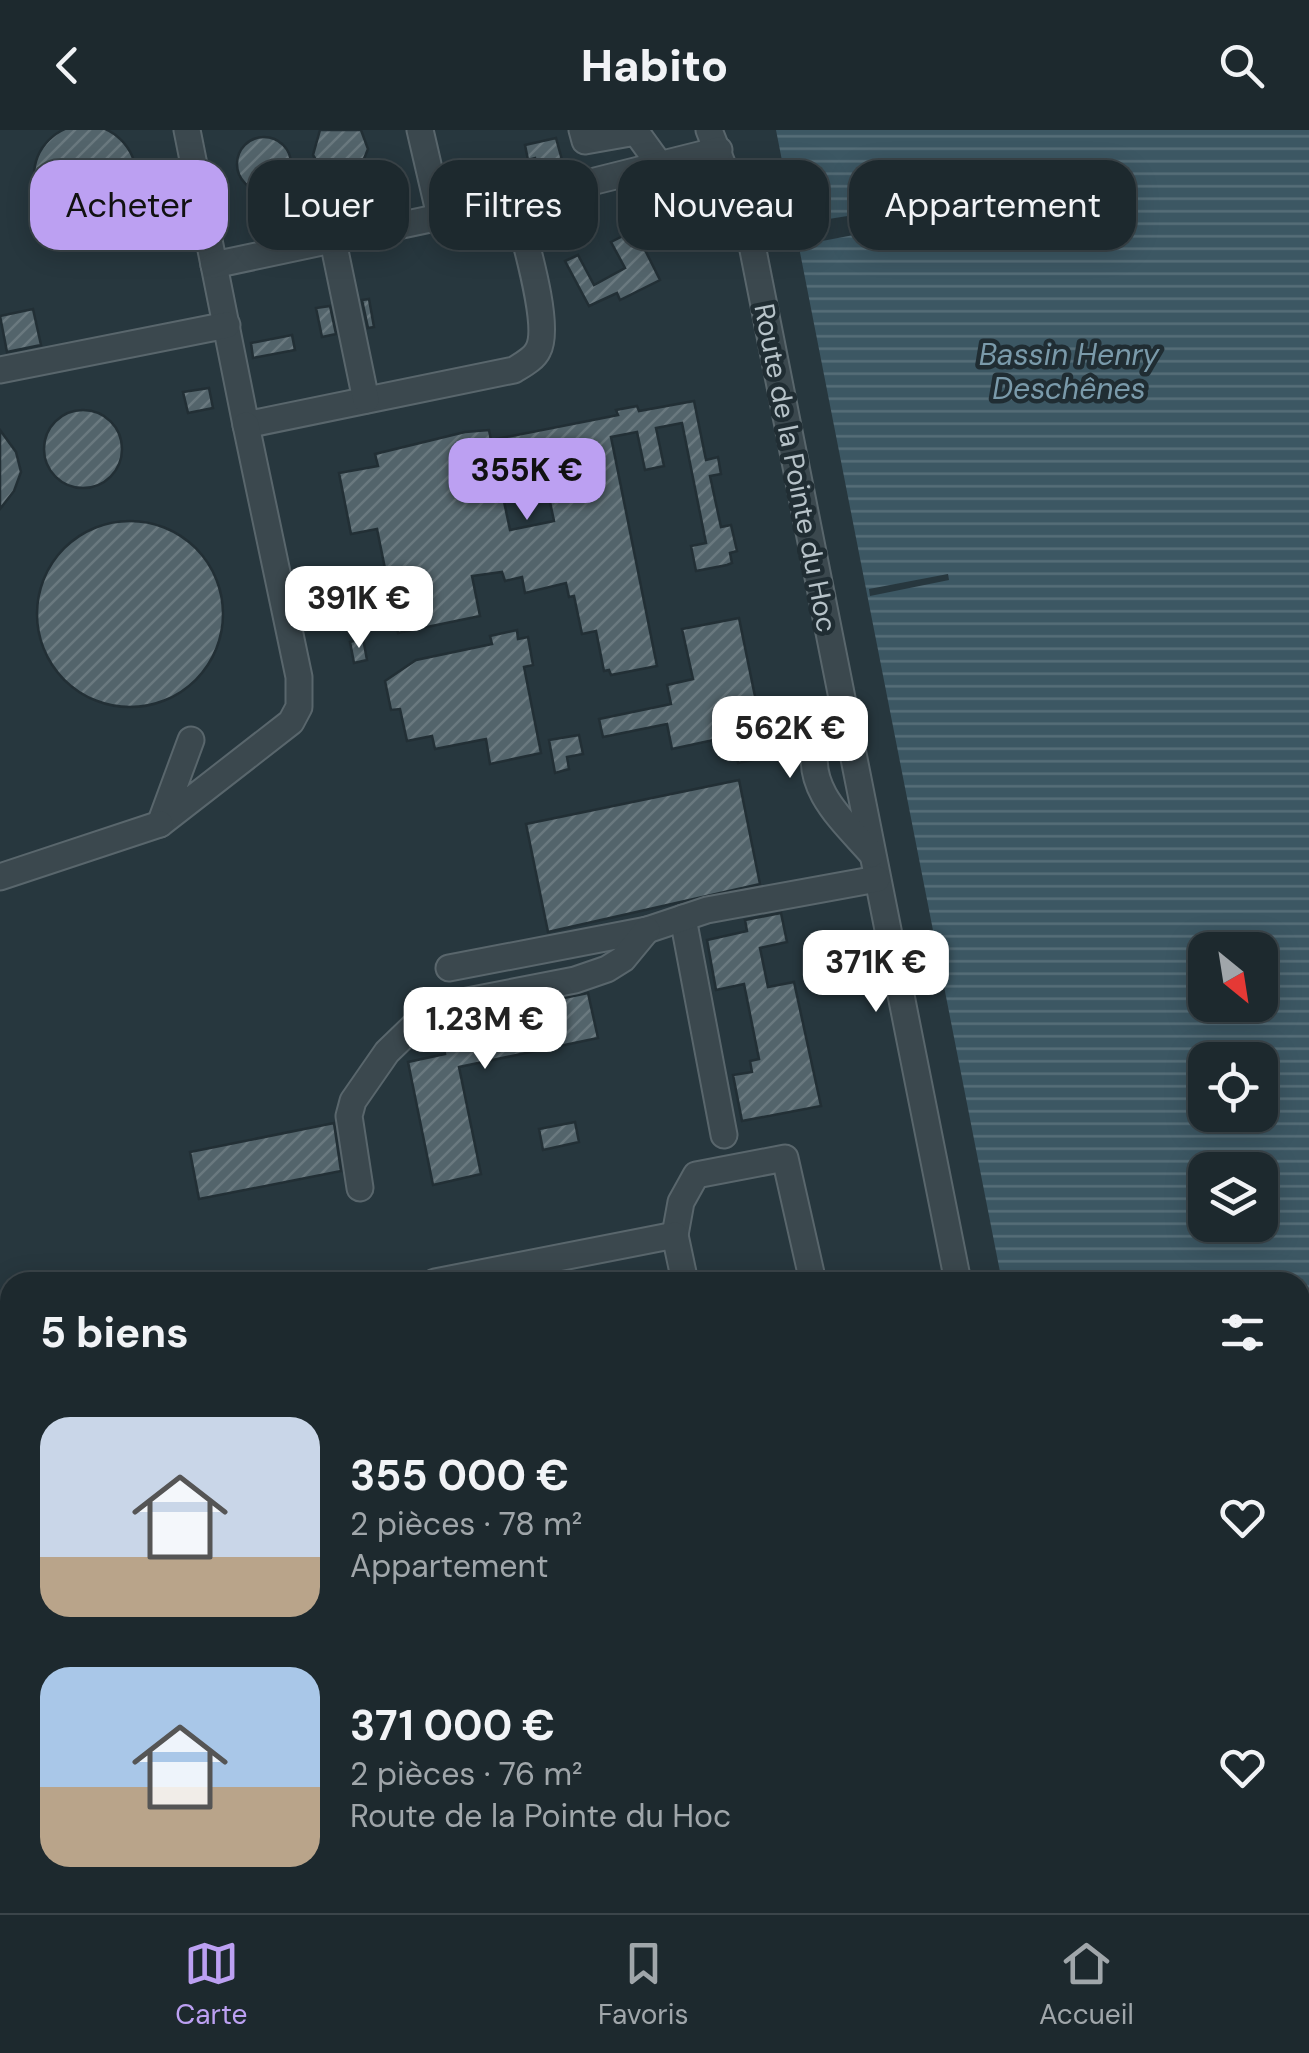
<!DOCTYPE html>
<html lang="fr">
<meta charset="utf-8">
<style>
:root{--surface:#1d292e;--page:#253136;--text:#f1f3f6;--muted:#a0a6aa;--line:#3b454a;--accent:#bca0f2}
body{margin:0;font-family:"DM Sans",sans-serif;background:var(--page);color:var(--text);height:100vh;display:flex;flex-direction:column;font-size:38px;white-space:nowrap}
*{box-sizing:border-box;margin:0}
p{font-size:32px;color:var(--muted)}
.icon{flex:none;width:55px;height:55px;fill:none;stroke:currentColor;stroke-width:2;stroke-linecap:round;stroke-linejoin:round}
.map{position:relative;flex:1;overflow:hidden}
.drawer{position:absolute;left:0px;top:1142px;width:1310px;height:642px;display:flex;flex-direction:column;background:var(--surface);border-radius:30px 30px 0 0;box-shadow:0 5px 25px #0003,0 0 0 2px var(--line)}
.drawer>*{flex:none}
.hud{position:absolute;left:30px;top:30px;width:1250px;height:90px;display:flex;gap:20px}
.needle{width:65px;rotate:150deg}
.buttons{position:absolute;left:1188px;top:802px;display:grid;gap:20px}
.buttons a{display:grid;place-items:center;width:90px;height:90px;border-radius:20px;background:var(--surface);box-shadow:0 5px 25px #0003,0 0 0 2px var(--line);font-size:50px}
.price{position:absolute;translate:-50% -85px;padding:0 22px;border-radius:20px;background:#fff;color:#222;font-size:32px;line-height:65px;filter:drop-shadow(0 2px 5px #0008)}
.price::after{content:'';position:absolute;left:50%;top:60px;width:30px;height:22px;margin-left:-15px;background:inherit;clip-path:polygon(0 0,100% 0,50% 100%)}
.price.active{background:var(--accent);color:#111}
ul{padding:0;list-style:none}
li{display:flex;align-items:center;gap:30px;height:250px;padding:0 40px}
li span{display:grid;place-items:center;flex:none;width:280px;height:200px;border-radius:30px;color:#555}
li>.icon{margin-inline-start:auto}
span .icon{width:120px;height:120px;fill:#fffc;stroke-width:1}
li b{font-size:42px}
h2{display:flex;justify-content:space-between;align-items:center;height:120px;padding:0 40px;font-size:42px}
.chip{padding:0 35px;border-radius:30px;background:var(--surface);box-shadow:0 5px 25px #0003,0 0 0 2px var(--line);font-size:35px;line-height:90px}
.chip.active{background:var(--accent);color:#111}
header{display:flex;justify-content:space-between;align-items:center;height:130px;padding:0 40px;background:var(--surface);font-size:45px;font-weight:800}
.tab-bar{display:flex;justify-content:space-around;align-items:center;height:140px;border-top:2px solid var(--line);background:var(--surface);font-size:28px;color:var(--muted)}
.tab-bar a{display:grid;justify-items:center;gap:5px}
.tab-bar .active{color:var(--accent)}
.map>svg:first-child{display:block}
.water{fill:url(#water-rules);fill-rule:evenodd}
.pier{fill:#27373e}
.building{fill:url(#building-hatch);stroke:#222f35;stroke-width:2.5;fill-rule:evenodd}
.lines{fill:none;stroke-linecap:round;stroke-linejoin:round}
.minor-casing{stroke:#59666c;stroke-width:29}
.minor{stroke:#3b484e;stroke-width:25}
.labels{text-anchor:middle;stroke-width:9;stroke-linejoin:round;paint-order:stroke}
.street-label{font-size:28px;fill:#b7c3c9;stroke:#202d33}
.water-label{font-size:30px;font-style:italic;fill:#7a9aaa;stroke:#202d33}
</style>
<header><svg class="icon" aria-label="back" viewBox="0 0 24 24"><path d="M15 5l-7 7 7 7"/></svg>Habito<svg class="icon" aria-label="search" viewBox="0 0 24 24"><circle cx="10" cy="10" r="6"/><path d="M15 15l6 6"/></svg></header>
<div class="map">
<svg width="1309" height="1783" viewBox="0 0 1309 1783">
<defs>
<pattern id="water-rules" width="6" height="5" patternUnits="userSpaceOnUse" patternTransform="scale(2.5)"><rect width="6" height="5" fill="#3c5763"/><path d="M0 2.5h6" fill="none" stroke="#566e78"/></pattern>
<pattern id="building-hatch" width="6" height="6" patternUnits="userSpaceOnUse" patternTransform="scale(2.5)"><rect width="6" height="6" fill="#53646b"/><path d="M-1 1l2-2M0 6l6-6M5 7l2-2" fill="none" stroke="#6a797f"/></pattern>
</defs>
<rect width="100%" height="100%" fill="#27373e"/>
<!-- water -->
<path class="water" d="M776,0H1309V1783H1227L1225,1775H1300V1152H1002ZM1205,820H1260V875H1205ZM1205,930H1260V985H1205ZM1205,1040H1260V1095H1205Z"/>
<!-- pier -->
<g class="pier">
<path d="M897,78L905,111L886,117L880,100L801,115L798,94Z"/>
<path d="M948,444L949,450L870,466L869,459Z"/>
</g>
<!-- building -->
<g class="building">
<circle cx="85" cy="46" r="51"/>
<path d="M320,0H361L368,19L361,36L338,46L321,38L313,25Z"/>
<circle cx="264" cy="34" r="27"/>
<path d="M556,8L562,30L536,35L535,28L528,30L525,15Z"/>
<path d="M635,100L660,150L620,170L617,163L589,176L565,131L578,125L594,155L625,138L611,112Z"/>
<path d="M369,169L374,197L368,198L362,170Z"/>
<path d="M330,176L336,204L322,207L316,178Z"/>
<path d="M33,179L41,215L7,222L0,186Z"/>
<path d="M292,205L295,220L253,228L251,213Z"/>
<path d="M209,258L213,278L188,283L183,262Z"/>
<path d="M694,271L706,330L718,327L721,344L710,346L721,397L731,395L737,421L730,423L732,433L727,435L696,441L691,416L706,413L682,293L656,298L664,336L645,340L637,302L611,307L657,536L611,545L609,540L604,541L596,501L582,504L574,466L569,467L566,453L525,463L522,447L505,451L502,442L472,446L480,486L398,503L377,399L351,404L339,343L378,336L375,324L465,302L489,300L491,310L618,285L616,280L637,276L639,281ZM546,353L554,391L510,400L502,362Z"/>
<circle cx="83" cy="319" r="39"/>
<path d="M0,300L16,322L21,342L14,361L0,379Z"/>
<circle cx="130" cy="484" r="93"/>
<path d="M739,488L760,591L770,589L774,607L750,614L753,630L738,633L732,606L672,619L667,594L603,607L599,589L671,574L667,555L693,549L682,499Z"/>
<path d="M517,500L518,509L528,507L533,535L524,537L541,623L490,634L486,609L435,619L432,606L407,611L400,579L391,580L385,551L416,530L492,514L490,506Z"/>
<path d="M363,508L367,530L354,533L350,512Z"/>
<path d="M579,605L583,624L567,627L569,639L555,643L549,610Z"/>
<path d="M739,650L760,754L548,802L526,694Z"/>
<path d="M781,783L787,812L760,818L768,857L794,852L821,976L742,991L733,945L752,942L750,931L759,929L744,854L716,860L707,810L747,801L745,790Z"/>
<path d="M588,863L598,908L459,937L481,1044L433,1055L408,932L445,924L443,910L453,908L450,892L457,890Z"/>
<path d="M575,992L579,1012L543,1020L539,999Z"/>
<path d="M334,993L341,1041L199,1069L190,1022Z"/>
</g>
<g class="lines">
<!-- minor casing -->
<g class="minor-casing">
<g id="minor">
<path d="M187,0L246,295L514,240C522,235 534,229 538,220C552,195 522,101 515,71"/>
<path d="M420,0L440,86"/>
<path d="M582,0L585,11L636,2L660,35"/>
<path d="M709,0L750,105L958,1152"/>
<path d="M333,111L366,270"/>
<path d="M214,135L515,71L719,20"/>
<path d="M0,240L227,195"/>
<path d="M850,607L817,612C803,657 844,692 872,724"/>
<path d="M191,610L160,694L291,592L299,577V547L246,295"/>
<path d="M0,747L160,694"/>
<path d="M683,788L724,1005"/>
<path d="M449,838L647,800L707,780L877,749"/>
<path d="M360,1058L349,986L353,971L387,922L416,894L429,883L452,874L575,850L607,839L623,829L647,800"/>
<path d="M675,1105L681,1072L696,1045L785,1028L813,1152"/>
<path d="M435,1152L675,1105L685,1152"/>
<path d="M199,1775L201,1783"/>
<path d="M1078,1775L1080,1783"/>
<path d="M803,1783V1775"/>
</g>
</g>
<!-- minor -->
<use href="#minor" class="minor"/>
</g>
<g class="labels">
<!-- street labels -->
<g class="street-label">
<text transform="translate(796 338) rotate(79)" y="10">Route de la Pointe du Hoc</text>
</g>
<!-- water labels -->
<g class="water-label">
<text x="1069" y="235">Bassin Henry<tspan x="1069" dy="34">Deschênes</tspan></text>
</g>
</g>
</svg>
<div class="buttons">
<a><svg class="needle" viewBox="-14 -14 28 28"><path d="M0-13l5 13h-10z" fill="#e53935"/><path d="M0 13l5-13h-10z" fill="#a0a6aa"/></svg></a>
<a><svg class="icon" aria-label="locate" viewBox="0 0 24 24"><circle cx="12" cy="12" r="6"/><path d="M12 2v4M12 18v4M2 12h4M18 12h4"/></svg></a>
<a><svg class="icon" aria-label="layers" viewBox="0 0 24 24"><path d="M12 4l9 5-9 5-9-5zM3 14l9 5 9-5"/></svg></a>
</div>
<b class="price active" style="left:527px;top:393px">355K €</b>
<b class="price" style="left:359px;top:521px">391K €</b>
<b class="price" style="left:790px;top:651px">562K €</b>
<b class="price" style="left:876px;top:885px">371K €</b>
<b class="price" style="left:485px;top:942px">1.23M €</b>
<div class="hud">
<a class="chip active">Acheter</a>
<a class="chip">Louer</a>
<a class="chip">Filtres</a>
<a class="chip">Nouveau</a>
<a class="chip">Appartement</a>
</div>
<section class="drawer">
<h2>5 biens<svg class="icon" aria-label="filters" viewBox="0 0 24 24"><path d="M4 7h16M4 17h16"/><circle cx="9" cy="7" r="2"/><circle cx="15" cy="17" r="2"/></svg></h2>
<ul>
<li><span style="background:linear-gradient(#c9d6e8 70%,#b9a48a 0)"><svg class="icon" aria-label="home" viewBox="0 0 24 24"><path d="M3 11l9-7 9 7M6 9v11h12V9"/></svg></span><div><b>355 000 €</b><p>2 pièces · 78 m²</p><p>Appartement</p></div><svg class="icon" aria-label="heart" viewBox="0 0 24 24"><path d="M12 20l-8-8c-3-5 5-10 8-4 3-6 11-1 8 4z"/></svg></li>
<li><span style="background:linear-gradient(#a9c7e8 60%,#b9a48a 0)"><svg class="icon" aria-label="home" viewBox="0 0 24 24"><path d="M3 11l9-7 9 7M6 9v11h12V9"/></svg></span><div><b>371 000 €</b><p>2 pièces · 76 m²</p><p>Route de la Pointe du Hoc</p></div><svg class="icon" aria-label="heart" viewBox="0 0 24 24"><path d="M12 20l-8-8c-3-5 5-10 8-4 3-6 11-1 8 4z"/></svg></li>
</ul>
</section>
</div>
<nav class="tab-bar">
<a class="active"><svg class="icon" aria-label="map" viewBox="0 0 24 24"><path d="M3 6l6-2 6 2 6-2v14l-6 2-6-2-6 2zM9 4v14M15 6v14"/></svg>Carte</a>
<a><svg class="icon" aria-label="saved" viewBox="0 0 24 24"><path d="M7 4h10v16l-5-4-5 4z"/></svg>Favoris</a>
<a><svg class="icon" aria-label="home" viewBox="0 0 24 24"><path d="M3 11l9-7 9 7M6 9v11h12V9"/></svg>Accueil</a>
</nav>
